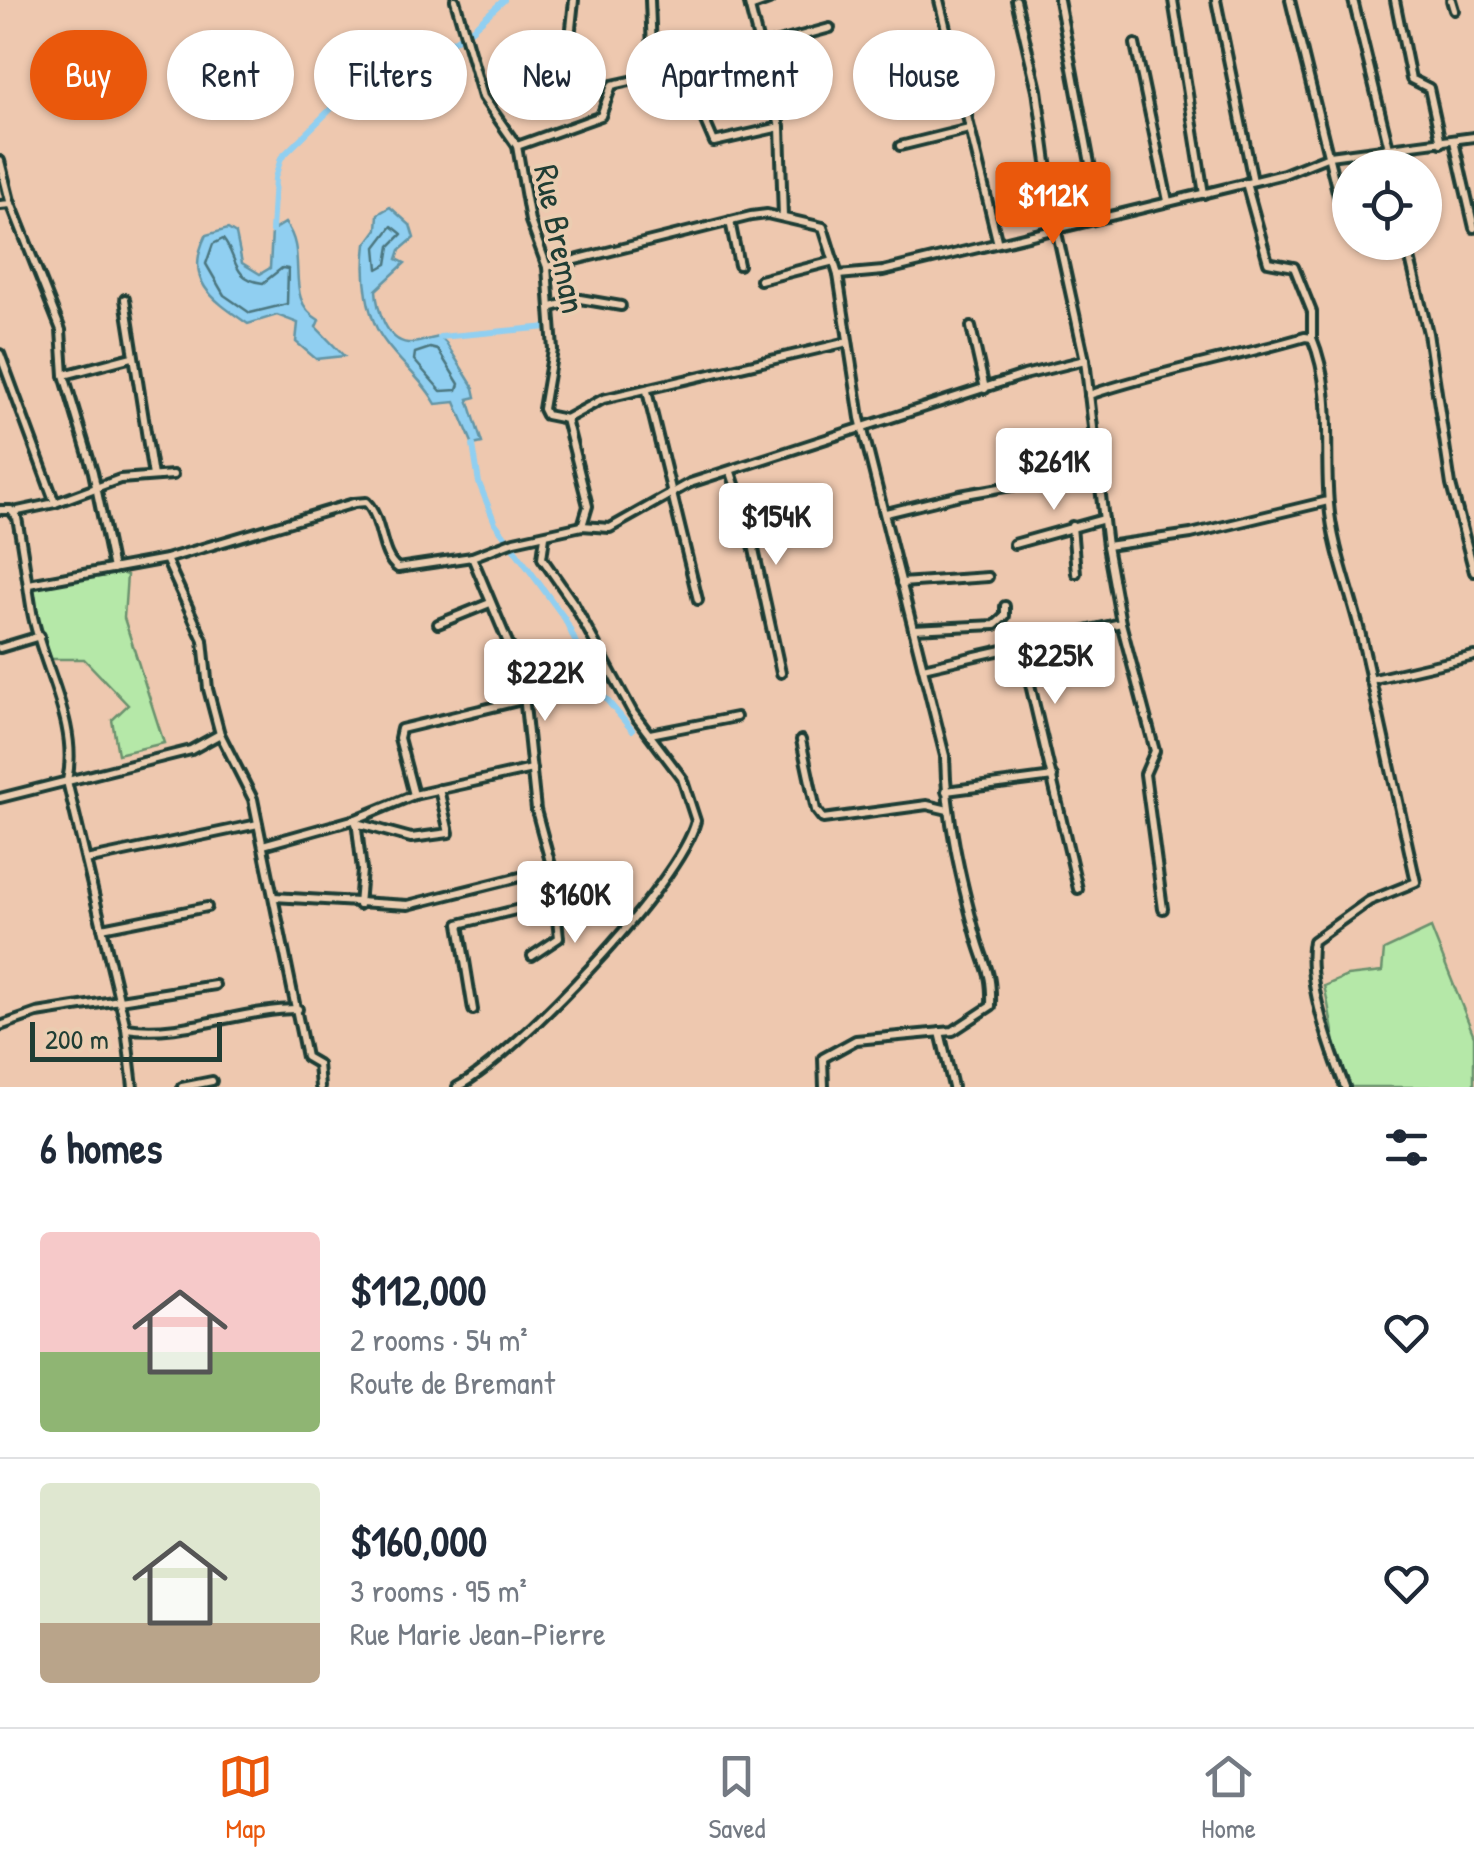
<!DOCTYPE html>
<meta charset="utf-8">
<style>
:root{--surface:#fff;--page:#f2f2f3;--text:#1f2937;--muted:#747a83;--line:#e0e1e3;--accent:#ea580c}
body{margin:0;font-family:"Patrick Hand",sans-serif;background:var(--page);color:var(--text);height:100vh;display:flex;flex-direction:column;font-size:38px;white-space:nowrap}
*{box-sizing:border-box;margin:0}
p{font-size:32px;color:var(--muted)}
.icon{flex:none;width:55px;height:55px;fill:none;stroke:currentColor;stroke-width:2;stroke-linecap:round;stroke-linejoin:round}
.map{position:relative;height:1087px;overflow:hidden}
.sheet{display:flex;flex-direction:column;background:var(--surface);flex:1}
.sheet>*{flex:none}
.guide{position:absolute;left:30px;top:30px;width:1415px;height:90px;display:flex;gap:20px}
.buttons{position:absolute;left:1332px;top:150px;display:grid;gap:20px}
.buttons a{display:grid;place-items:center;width:110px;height:110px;border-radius:50%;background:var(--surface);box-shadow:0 2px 8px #0004;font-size:50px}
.scale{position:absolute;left:30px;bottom:25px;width:192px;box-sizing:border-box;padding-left:10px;border:5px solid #1f3d34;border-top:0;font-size:28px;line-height:35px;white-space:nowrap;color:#1f3d34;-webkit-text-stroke:8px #ebcdb1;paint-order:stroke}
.price{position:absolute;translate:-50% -85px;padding:0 22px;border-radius:10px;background:#fff;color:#222;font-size:32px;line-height:65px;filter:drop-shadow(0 2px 5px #0008)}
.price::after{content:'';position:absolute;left:50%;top:60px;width:30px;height:22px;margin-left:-15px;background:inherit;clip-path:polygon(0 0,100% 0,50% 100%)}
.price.active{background:var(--accent);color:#fff}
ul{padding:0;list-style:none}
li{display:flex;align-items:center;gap:30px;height:250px;padding:0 40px}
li+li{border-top:2px solid var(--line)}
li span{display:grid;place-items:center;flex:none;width:280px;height:200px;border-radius:10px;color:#555}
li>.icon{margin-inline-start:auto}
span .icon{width:120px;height:120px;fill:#fffc;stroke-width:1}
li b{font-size:42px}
h2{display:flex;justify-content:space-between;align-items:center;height:120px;padding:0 40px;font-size:42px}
.pill{padding:0 35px;border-radius:45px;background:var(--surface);box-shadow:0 2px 8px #0004;font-size:35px;line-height:90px}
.pill.active{background:var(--accent);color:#fff}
.tabs{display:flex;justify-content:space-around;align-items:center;height:140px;border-top:2px solid var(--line);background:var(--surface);font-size:28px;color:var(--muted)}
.tabs a{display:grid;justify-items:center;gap:5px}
.tabs .active{color:var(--accent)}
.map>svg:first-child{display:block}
.green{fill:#b5e8a8;stroke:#6a926e;stroke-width:2.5}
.water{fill:#90cff1;stroke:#6395a5;stroke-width:2.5}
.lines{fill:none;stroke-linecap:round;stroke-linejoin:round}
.shore{stroke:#4c7780;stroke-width:2.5}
.canal{stroke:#90cff1;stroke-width:6}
.street-casing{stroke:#1f3d34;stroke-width:14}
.street{stroke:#ebcdb1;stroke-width:6}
.labels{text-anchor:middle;stroke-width:8;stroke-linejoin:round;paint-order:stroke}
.street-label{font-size:35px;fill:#1f3d34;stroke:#ebcdb1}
</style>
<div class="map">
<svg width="1474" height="1087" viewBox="0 0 1474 1087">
<rect width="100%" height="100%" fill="#eec8af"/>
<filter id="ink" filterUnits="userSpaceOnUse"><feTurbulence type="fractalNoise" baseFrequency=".01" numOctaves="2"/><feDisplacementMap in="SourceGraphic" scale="20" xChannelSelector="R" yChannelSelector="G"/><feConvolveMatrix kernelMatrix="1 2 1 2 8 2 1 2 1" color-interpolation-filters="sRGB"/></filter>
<g filter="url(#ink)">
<!-- green -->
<g class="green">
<path d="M114,571L127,575L124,618L164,743L118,754L112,720L128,705L84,659H51L36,613L33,587Z"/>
<path d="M1431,928L1474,1036V1087H1346C1334,1053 1333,1021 1324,986L1347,976L1382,972L1384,950Z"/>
</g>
<!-- water -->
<g class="water">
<path d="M390,207L410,225L414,238L400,250L397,259L405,263L376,290C377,308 386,341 408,343C418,344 430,338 440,337L446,343L474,388L476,397L468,399L482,443L473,445L455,402L436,404C423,380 402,365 386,343C366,318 362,276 366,244L377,229L378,214Z"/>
<path d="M285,223C310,254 282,299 319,320L316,327L344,356L316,359L296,342L298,323L277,315L248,324C213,300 183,281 206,235L228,229L236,234L242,263L260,274L270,268L272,231Z"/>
</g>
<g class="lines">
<!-- shore -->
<g class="shore">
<path d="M392,226L402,234L390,246L387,264L378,269L376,247Z"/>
<path d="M223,239C238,257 231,279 263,283L282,268L288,269L287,304L250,313L224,295L206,264L213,244Z"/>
<path d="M430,348L438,350L459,384L457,390L441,391L414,360L415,353Z"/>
</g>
<!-- canal -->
<g class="canal">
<path d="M272,231L275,178L281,158L349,91L431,56L472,29L504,0"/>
<path d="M440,337L548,327"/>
<path d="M473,445L479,483L495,523L565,619L596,687L632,730"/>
</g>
<!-- street casing -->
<g class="street-casing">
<g id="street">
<path d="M455,0L483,97L517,146L530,221L547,267L553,350L543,409L546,415L566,419L588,506L582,526"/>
<path d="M650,0L653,76"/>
<path d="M748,0L780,127L783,217"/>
<path d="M939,0L997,240"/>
<path d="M1016,0L1037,90L1056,228L1085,360L1107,546L1121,623L1155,751L1145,774L1163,909"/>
<path d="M1059,0L1100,216"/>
<path d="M1173,0L1204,194"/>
<path d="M1216,0L1253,181"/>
<path d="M1290,0L1343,216L1350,223"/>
<path d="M1353,0L1389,148"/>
<path d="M1395,0L1411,79L1429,88L1441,143"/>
<path d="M1451,0L1454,10"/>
<path d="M750,7L769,0"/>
<path d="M570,38L574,0"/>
<path d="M1135,44L1168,201"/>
<path d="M760,47L830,28"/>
<path d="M869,56L946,39"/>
<path d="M657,75L664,107H699L714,142L780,127"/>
<path d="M1454,141L1474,228"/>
<path d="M517,146L601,116L612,85L685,69"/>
<path d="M900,146L969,129"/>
<path d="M1386,148L1390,168"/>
<path d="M0,161L10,201L61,330L64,375L93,472L113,569"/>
<path d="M1246,183L1268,262L1294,267L1312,312V338"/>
<path d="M0,205L11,204"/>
<path d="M730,221L739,265"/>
<path d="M1360,242L1361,248"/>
<path d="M1406,242L1428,333L1451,485L1474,572"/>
<path d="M547,267L751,216L767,214L823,227L838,275L860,418L945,756C946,817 961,881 977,939C986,970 992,971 991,1006L953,1031L856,1040L823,1058L824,1087"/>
<path d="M838,275L883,271L1284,174L1329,156L1474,137"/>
<path d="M760,280L834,261"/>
<path d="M125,299L153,476"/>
<path d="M552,307L580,299L621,306"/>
<path d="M971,327L985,389"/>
<path d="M0,354L55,503"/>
<path d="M64,375L132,357"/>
<path d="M647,391L698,600"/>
<path d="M1089,395C1160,371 1233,358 1305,337L1312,338C1334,391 1324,449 1329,504C1333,552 1353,597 1363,644C1380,723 1398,802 1416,882L1369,901L1313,941C1305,979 1331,1051 1345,1087"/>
<path d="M566,419L603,399L848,342"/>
<path d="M731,472L750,531L781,673"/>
<path d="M0,510H11L17,518C23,550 27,581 32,612C42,667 80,724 67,781L126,1028L133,1087"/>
<path d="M13,512L55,503L120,479L173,475"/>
<path d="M886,513L960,495L1097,471"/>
<path d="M1072,526L1076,573"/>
<path d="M1014,544L1104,519"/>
<path d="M1107,546L1191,534L1328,501"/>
<path d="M472,557L522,676L536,810L552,869L559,938L532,956"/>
<path d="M166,559L203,640L208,689L220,734L253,799L306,1057L318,1064L320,1087"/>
<path d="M901,583L988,577"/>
<path d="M29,584L166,559L354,503L366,502C384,520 379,555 398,568L472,557L514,541L582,526L610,528L690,483L1024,375L1085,360"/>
<path d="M438,624L490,603"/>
<path d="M913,629L995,625L1005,616V606"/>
<path d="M1021,646L1078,889"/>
<path d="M0,648L40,636"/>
<path d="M923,668L1121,623"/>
<path d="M1370,680L1474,656"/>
<path d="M650,734L736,717"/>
<path d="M801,740L816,810L823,819L927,805L948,810"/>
<path d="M946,791L1053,777"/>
<path d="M414,795L399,738L401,729L526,699"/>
<path d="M0,798L191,750L220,734"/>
<path d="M356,820L362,870L359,905"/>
<path d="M356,823L411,838L449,833L439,789"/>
<path d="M263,845L356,819L414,795L532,769"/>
<path d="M86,860L258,824"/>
<path d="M274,897L408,905L552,869"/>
<path d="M102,928L207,907"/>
<path d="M473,1010L459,924L556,900"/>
<path d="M0,1026L37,1013L215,985"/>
<path d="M126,1028C182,1037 241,1009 298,1009"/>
<path d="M940,1032L953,1087"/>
<path d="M182,1087L212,1081"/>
<path d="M457,1087C515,1056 680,884 696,821L682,778L633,713L574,604L542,558L545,536"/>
</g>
</g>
<!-- street -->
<use href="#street" class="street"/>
</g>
</g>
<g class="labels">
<!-- street labels -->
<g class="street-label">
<text transform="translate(560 239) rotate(79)" y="12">Rue Breman</text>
</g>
</g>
</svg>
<div class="buttons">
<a><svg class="icon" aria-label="locate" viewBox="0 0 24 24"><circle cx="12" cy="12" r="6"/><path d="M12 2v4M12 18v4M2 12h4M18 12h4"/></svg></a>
</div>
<div class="scale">200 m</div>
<b class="price active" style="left:1053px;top:247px">$112K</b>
<b class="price" style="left:1054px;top:513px">$261K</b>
<b class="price" style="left:776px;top:568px">$154K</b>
<b class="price" style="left:1055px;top:707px">$225K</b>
<b class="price" style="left:545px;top:724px">$222K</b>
<b class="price" style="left:575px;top:946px">$160K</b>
<div class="guide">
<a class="pill active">Buy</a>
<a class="pill">Rent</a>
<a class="pill">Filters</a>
<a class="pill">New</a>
<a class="pill">Apartment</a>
<a class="pill">House</a>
</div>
</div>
<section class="sheet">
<h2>6 homes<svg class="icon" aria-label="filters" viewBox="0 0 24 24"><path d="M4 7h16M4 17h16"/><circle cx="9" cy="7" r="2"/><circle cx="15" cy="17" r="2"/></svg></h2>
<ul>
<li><span style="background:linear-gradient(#f6c9c9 60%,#8fb573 0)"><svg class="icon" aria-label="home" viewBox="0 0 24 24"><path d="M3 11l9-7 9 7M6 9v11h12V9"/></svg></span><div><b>$112,000</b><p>2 rooms · 54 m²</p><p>Route de Bremant</p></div><svg class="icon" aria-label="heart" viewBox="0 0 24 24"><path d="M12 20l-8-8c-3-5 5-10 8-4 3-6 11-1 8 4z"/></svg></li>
<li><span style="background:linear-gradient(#dfe7d0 70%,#b9a48a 0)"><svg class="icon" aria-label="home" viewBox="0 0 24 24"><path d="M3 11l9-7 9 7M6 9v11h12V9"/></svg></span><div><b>$160,000</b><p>3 rooms · 95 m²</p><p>Rue Marie Jean-Pierre</p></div><svg class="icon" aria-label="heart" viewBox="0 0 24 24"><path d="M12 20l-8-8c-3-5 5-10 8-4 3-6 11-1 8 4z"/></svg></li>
</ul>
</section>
<nav class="tabs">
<a class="active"><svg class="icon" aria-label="map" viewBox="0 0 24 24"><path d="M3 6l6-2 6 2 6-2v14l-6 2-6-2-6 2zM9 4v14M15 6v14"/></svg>Map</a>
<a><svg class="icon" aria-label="saved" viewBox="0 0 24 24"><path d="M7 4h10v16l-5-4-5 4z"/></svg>Saved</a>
<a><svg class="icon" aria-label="home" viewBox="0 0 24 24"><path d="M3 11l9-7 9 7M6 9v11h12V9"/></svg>Home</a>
</nav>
